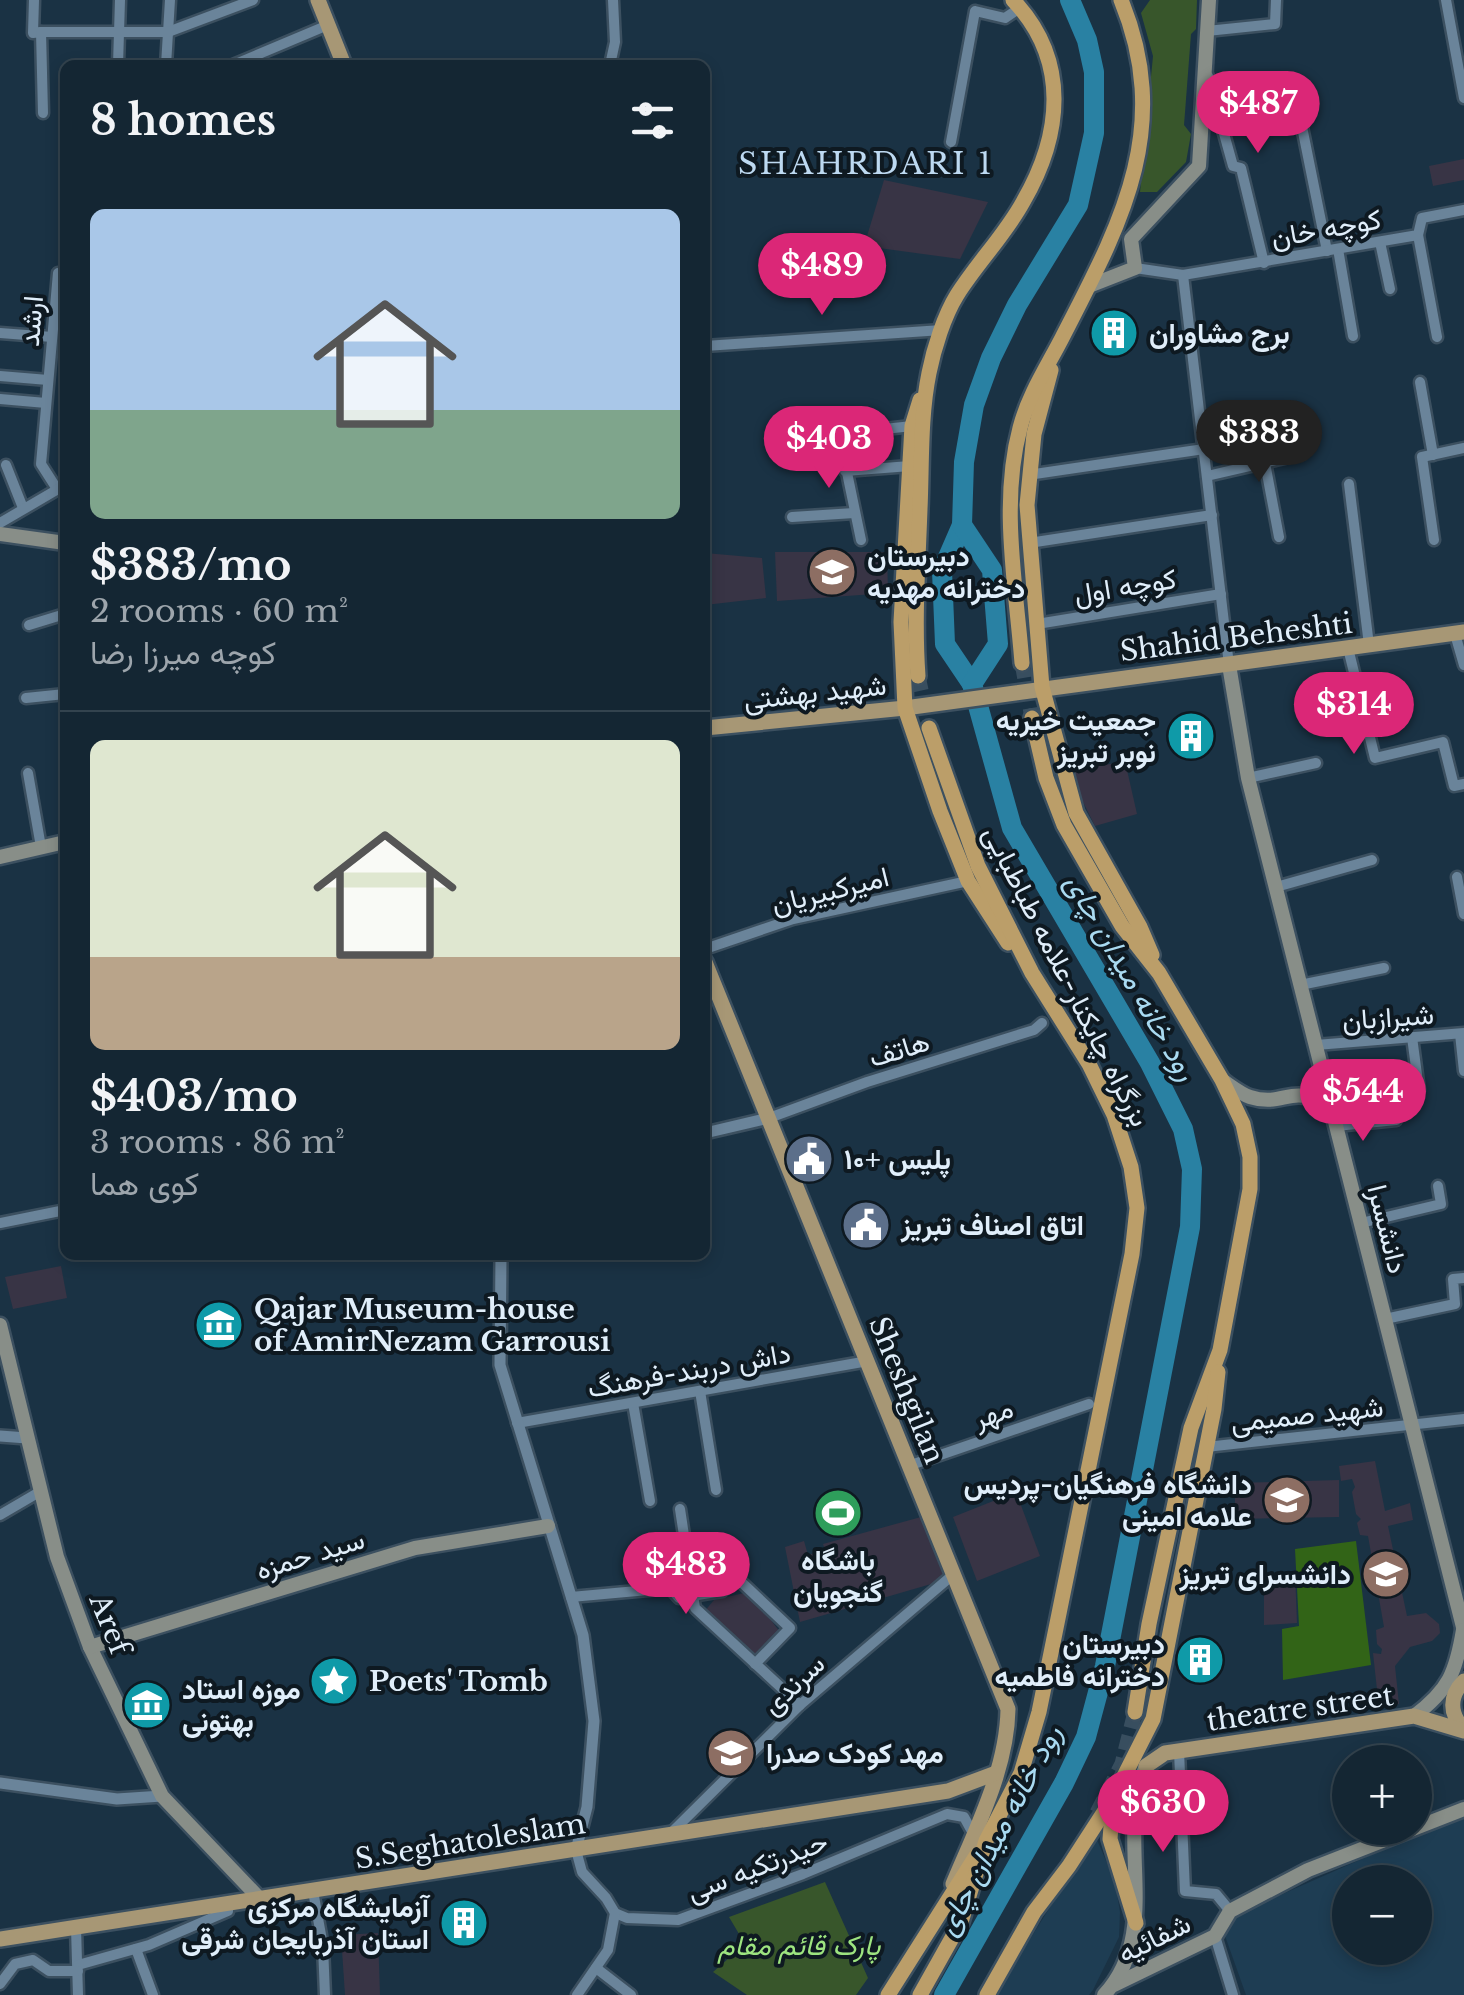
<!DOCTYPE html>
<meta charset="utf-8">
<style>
:root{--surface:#142633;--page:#21323f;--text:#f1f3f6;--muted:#9da5ac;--line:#33434e;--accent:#db2777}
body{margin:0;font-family:"Libre Baskerville",Vazirmatn,serif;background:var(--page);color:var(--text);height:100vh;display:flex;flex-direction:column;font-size:38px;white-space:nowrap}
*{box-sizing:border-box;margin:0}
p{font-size:32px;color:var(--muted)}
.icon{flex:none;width:55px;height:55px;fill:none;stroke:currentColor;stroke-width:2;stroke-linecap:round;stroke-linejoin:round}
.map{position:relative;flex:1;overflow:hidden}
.details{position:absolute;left:60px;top:60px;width:650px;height:1200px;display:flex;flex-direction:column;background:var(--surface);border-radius:15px;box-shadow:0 5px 15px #0003,0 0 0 2px var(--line)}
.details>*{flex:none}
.fabs{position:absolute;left:1332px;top:1745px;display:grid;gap:20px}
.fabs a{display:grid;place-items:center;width:100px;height:100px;border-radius:50%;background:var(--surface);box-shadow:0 5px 15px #0003,0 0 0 2px var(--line);font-size:50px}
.price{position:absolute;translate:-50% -85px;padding:0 22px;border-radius:35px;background:var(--accent);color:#fff;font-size:32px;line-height:65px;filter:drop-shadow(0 2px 5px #0008)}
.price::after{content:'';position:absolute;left:50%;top:60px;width:30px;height:22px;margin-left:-15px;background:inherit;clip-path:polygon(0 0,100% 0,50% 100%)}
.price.selected{background:#222;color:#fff}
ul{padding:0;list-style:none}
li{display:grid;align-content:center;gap:20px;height:530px;padding:0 30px}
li+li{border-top:2px solid var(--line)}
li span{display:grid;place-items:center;height:310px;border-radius:15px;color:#555}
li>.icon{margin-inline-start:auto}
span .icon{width:180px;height:180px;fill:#fffc;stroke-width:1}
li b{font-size:42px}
h2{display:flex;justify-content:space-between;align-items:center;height:120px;padding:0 30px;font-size:42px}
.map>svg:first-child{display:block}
.built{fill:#1e3d53;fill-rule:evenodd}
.education{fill:#383445}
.green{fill:#38562b}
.forest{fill:#326417}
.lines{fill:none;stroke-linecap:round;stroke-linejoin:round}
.river{stroke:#2981a3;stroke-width:20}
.trunk-tunnel{stroke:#384e5f;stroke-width:15;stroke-dasharray:15 8;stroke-linecap:butt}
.minor-casing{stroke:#3c5060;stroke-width:15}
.tertiary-casing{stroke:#3c5060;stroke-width:16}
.secondary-casing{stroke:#3c5060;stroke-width:19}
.primary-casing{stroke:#3c5060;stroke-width:20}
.trunk-casing{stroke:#3c5060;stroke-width:20}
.minor{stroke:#6a849a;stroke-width:10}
.tertiary{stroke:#6a849a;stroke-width:11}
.secondary{stroke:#888e88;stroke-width:14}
.primary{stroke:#a79775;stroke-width:15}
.trunk{stroke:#bb9e69;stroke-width:15}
.labels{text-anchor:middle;stroke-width:8;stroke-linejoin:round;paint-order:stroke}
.street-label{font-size:28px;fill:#e0eefa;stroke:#0e1921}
.poi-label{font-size:28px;font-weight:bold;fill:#e0eefa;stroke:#0e1921;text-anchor:start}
.park-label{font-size:28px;font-style:italic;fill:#9de480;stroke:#0e1921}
.neighbourhood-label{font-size:30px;letter-spacing:2.5px;fill:#bdd9f1;stroke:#0e1921}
.water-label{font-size:30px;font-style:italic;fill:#a9daf1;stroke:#0e1921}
</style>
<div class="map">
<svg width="1464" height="1995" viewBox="0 0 1464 1995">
<rect width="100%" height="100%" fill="#1a3244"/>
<!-- built -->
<g class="built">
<path d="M1464,1814V1995H1246L1224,1933L1237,1914ZM1350,1882H1415V1948H1350Z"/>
<path d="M1095,1835L1115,1882L1120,1912L1119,1937L1093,1990L1089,1995H995Z"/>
</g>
<!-- education -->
<g class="education">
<path d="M1464,159V180L1433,186L1429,166Z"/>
<path d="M884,180L988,202L960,259L864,246Z"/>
<path d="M775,552H887L888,593L777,601Z"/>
<path d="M705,553L762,558L766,598L705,605Z"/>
<path d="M1125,761L1137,814L1095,826L1081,798L1074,771Z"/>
<path d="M61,1266L67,1298L13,1309L5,1277Z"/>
<path d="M1375,1461L1385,1511L1410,1503L1413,1520L1388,1526L1407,1616L1426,1613L1439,1624L1440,1633L1432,1641L1410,1647L1395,1666L1399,1704L1379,1708L1373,1653L1381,1654L1382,1649L1377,1644L1376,1630L1384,1627L1368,1536L1360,1535L1357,1523L1361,1519L1356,1514L1352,1492L1355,1487L1352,1479L1341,1481L1339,1466Z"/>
<path d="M1339,1480V1517L1235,1519V1483Z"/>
<path d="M1016,1492L1040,1556L977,1581L953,1517Z"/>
<path d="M921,1517L945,1580L800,1622L785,1547L804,1541L808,1555L825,1550L823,1544Z"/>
<path d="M1295,1572L1297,1623L1264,1625V1574Z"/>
<path d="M744,1593L758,1603L780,1632L755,1657L704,1612L714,1600Z"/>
<path d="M378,1933L380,1995H345L341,1935Z"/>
</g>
<!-- green -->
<g class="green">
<path d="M1150,0H1197L1196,29L1191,34L1184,125L1191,134L1186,162L1157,192H1140L1153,56L1141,13Z"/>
<path d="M825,1882L868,1978L856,1995H747L713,1972L745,1944L729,1917Z"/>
</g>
<!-- forest -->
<path class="forest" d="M1356,1541L1371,1665L1283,1680L1282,1629L1299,1626L1295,1549Z"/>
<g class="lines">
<!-- river -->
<g class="river">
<path d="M962,525L942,571L945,644L972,684"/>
<path d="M944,1995L1064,1783L1086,1737L1105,1666L1190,1227L1192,1169L1183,1129L1150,1063L1012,828L972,684L998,644L992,570L962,525L964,462L974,405L991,358L1017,305L1078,205L1094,133V72L1087,40L1070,0"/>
</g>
<!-- trunk-tunnel -->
<g class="trunk-tunnel">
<path d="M1022,663L1032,718"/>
<path d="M918,676L929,728"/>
<path d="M1097,1813L1122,1764L1135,1712"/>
</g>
<!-- minor casing -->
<g class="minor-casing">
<g id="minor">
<path d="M34,0L33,33L41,32"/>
<path d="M1446,0L1464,98"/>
<path d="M1207,31L1275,24L1276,0"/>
<path d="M118,65L120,0"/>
<path d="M166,65L170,0"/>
<path d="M233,65L328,25"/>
<path d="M610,65L615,42L613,0"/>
<path d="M1208,76L1233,166L1241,168L1264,263"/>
<path d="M1298,107L1327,251"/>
<path d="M43,113L41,32H168L253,0"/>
<path d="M951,142L975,11L1005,18L1020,8"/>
<path d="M1418,235L1437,337"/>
<path d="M1380,242L1390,289"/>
<path d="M1338,249L1353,336"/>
<path d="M1135,268L1183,275L1418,235L1422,218L1464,210"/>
<path d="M1183,275L1229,665"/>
<path d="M0,333L52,337"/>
<path d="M705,346L942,330"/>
<path d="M0,376L48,380"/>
<path d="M1420,382L1433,455"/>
<path d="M0,399L46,403"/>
<path d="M1265,463L1279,537"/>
<path d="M6,465L23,508"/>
<path d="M845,471L910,466"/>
<path d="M1028,475L1204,449"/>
<path d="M1207,476L1302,454"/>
<path d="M1349,484L1369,645"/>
<path d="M57,489L41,464L58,273"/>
<path d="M792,517L854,513"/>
<path d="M0,523L65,485"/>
<path d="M861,540L839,434L912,426"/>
<path d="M1434,540L1422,457L1464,448"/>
<path d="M1029,543L1212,515"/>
<path d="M1037,624L1221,594"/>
<path d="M29,625L65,614"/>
<path d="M1455,634L1464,665"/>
<path d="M1348,648L1375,758L1443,742L1454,786L1464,784"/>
<path d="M26,698L65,694"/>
<path d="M28,773L41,847"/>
<path d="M1248,778L1316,763"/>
<path d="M1457,877L1464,914"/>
<path d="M1276,887L1372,860"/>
<path d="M705,949L793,919L968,881"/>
<path d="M1300,985L1384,968"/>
<path d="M1460,1034L1464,1071"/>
<path d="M1412,1037L1419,1090"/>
<path d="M1316,1045L1464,1033"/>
<path d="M769,1118L867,1082L1034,1030L1042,1023"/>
<path d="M1336,1126L1396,1120"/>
<path d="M0,1223L65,1210"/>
<path d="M1361,1223L1441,1204L1438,1186"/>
<path d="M1385,1319L1455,1304L1453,1279L1464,1278"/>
<path d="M700,1391L716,1490"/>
<path d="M633,1403L650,1501"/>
<path d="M517,1423L868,1361"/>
<path d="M1206,1447L1464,1419"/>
<path d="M911,1465L1089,1404"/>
<path d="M680,1509L695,1608L800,1705"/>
<path d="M0,1515L41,1491"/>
<path d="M571,1597L670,1588L679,1598L722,1591L737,1578L790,1628L755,1664"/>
<path d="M1179,1751L1185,1891L1216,1894L1230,1911"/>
<path d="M672,1832L800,1705L955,1573"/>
<path d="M576,1850L582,1872L606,1898L615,1913L627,1918L678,1920L803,1874L947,1814L964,1817L974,1835"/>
<path d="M313,1891L323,1946L325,1995"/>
<path d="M76,1928L78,1995"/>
<path d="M1215,1936L1233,1995"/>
<path d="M136,1949L153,1995"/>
<path d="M78,1965L149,1945L228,1911V1904"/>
<path d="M596,1968L631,1995"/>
<path d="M0,1984L15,1964L33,1960L49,1971H78"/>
<path d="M577,1995L608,1950L615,1913"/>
</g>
</g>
<!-- tertiary casing -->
<g class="tertiary-casing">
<g id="tertiary">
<path d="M705,1133L769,1118"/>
<path d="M501,1255L500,1365L583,1635L594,1721L587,1807L576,1850"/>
<path d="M0,1436L27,1438"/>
<path d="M0,1783L117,1799L162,1796"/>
</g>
</g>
<!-- secondary casing -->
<g class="secondary-casing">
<g id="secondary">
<path d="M1089,286L1135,268L1131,239L1199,166L1209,0"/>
<path d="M0,534L65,543"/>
<path d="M1229,665L1248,778L1464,1631"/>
<path d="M0,857L65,842"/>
<path d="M1222,1080C1231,1086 1241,1094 1250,1097C1288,1109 1293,1077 1332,1113"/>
<path d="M0,1325L57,1557L90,1647L162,1796L260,1899"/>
<path d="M90,1647L415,1548L548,1526"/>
<path d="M1414,1716C1449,1690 1456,1672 1463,1630"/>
<path d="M1114,1985L1215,1936L1230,1911L1308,1870L1464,1809"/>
<path d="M1104,1995C1164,1930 1114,1839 1146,1766"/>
</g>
</g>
<!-- primary casing -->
<g class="primary-casing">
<g id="primary">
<path d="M318,0L344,65"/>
<path d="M705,728L905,708L1464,632"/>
<path d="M705,962L1008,1709C1007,1769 976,1829 953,1884"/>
<path d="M1464,1681C1449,1696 1449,1714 1464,1729"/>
<path d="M1146,1766L1165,1753L1414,1716L1464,1731"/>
<path d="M0,1939L948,1791L996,1773"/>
</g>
</g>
<!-- trunk casing -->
<g class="trunk-casing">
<g id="trunk">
<path d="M1051,370L1034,434L1027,505L1042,687L1076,813L1140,927L1152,955"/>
<path d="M920,400L912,426L901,622L905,708L940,811L968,881L1008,943"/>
<path d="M1022,663C1016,586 1000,503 1020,428C1028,396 1047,367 1062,338C1120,225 1174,129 1121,0"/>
<path d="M918,676C914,621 918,565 920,509C922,465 920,417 929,373C934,348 944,316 957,295C977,263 1005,235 1023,202C1062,135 1070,60 1013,0"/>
<path d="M1032,718L1046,778L1064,825L1122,926L1159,973L1222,1080L1243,1124L1250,1157V1189L1220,1350L1191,1428L1149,1624L1135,1712"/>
<path d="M1113,1801L1110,1839L1136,1923"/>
<path d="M888,1995L976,1856"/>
<path d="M920,1995L961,1922L986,1841L1021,1773L1039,1712L1132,1254L1137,1208L1131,1167L1114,1115L1089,1064L1032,973L978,866L929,728"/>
<path d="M987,1995L1034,1912L1069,1866L1113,1798L1153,1719L1214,1409L1218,1372"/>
</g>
</g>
<!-- minor -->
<use href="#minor" class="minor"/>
<!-- tertiary -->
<use href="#tertiary" class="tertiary"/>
<!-- secondary -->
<use href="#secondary" class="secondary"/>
<!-- primary -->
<use href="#primary" class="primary"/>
<!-- trunk -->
<use href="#trunk" class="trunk"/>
</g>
<!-- icons -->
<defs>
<g id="building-disc" transform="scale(2.5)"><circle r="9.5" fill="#0f9aa8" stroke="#0e1921"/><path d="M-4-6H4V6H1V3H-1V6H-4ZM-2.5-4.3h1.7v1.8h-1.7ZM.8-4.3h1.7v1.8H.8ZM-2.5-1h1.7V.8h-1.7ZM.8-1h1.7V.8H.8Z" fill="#fff"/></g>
<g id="school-disc" transform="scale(2.5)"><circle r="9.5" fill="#8d6e63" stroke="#0e1921"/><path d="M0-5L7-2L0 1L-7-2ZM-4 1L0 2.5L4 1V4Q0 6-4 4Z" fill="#fff"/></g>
<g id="civic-disc" transform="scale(2.5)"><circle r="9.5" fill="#5c6f8a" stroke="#0e1921"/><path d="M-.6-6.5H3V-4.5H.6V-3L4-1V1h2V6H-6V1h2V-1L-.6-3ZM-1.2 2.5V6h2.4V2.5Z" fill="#fff"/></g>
<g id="museum-disc" transform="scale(2.5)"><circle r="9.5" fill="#0f9aa8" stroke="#0e1921"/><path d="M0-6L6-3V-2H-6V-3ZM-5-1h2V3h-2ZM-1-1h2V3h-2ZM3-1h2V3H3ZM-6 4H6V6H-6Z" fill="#fff"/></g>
<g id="university-disc" transform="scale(2.5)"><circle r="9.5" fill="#8d6e63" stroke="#0e1921"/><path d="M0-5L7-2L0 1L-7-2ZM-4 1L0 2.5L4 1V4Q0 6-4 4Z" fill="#fff"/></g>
<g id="stadium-disc" transform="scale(2.5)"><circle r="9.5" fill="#2e9e5b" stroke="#0e1921"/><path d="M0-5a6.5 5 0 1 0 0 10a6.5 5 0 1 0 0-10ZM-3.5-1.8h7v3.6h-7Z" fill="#fff"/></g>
<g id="sight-disc" transform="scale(2.5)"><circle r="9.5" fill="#0f9aa8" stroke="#0e1921"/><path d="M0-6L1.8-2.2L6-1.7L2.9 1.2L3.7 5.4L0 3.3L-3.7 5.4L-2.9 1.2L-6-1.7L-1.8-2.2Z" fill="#fff"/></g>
</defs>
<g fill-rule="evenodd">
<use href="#building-disc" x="1114" y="333"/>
<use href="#school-disc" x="832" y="572"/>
<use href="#building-disc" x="1191" y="736"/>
<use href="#civic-disc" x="809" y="1159"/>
<use href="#civic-disc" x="866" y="1225"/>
<use href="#museum-disc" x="219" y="1325"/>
<use href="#university-disc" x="1287" y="1500"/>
<use href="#stadium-disc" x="838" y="1513"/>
<use href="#university-disc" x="1386" y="1574"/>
<use href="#building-disc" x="1200" y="1660"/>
<use href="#sight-disc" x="334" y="1681"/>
<use href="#museum-disc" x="147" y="1705"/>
<use href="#school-disc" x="731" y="1753"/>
<use href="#building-disc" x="464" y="1923"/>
</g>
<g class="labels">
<!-- street labels -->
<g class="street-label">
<text transform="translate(1326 228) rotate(-10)" y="10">کوچه خان</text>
<text transform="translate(31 321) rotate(-85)" y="10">ارشد</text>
<text transform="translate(1125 586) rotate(-9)" y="10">کوچه اول</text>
<text transform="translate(1236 637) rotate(-7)" y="10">Shahid Beheshti</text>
<text transform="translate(815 692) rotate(-6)" y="10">شهید بهشتى</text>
<text transform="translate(830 890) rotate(-14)" y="10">امیرکبیریان</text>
<text transform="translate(1067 976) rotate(63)" y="10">بزرگراه چایکنار-علامه طباطبایی</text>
<text transform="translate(1388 1017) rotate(-4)" y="10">شیرازبان</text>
<text transform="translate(899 1049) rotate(-17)" y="10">هاتف</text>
<text transform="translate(1388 1229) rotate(76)" y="10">دانشسرا</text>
<text transform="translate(689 1370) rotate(-10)" y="10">داش دربند-فرهنگ</text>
<text transform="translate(907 1390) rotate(68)" y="10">Sheshgilan</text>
<text transform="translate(993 1413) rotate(-19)" y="10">مهر</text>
<text transform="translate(1307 1414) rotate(-6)" y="10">شهید صمیمی</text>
<text transform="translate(310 1554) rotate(-17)" y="10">سید حمزه</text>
<text transform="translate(110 1624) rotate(68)" y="10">Aref</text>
<text transform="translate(793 1684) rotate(-43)" y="10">سرندی</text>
<text transform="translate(1300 1708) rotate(-8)" y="10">theatre street</text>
<text transform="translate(470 1841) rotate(-9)" y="10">S.Seghatoleslam</text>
<text transform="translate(757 1866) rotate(-21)" y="10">حیدرتکیه سی</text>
<text transform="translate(1154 1938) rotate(-26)" y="10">شفائیه</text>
</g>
<!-- poi labels -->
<g class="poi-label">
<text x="1149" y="343">برج مشاوران</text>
<text x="867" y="566">دبیرستان<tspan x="867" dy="32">دخترانه مهدیه</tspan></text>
<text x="1156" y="730" text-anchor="end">جمعیت خیریه<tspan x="1156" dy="32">نوبر تبریز</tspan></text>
<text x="844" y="1169">پلیس +۱۰</text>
<text x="901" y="1235">اتاق اصناف تبریز</text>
<text x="254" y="1319">Qajar Museum-house<tspan x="254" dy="32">of AmirNezam Garrousi</tspan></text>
<text x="1252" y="1494" text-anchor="end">دانشگاه فرهنگیان-پردیس<tspan x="1252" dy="32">علامه امینی</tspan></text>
<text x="838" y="1570" text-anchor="middle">باشگاه<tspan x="838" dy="32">گنجویان</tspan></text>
<text x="1351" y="1584" text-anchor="end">دانشسرای تبریز</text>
<text x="1165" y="1654" text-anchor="end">دبیرستان<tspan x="1165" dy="32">دخترانه فاطمیه</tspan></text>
<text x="369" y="1691">Poets' Tomb</text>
<text x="182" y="1699">موزه استاد<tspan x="182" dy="32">بهتونی</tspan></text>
<text x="766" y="1763">مهد کودک صدرا</text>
<text x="429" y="1917" text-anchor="end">آزمایشگاه مرکزی<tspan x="429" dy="32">استان آذربایجان شرقی</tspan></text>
</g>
<!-- park labels -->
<g class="park-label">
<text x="799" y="1955">پارک قائم مقام</text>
</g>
<!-- neighbourhood labels -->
<g class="neighbourhood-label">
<text x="866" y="174">SHAHRDARI 1</text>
</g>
<!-- water labels -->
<g class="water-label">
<text transform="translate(1131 977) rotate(60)" y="10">رود خانه میدان چای</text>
<text transform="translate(999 1830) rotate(-62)" y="10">رود خانه میدان چای</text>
</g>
</g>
</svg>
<div class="fabs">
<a>+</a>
<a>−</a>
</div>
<b class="price" style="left:1258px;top:156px">$487</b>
<b class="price" style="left:822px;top:318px">$489</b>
<b class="price selected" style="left:1259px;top:485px">$383</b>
<b class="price" style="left:829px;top:491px">$403</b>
<b class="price" style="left:1354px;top:757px">$314</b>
<b class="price" style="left:1363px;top:1144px">$544</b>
<b class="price" style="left:686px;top:1617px">$483</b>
<b class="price" style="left:1163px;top:1855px">$630</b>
<section class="details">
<h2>8 homes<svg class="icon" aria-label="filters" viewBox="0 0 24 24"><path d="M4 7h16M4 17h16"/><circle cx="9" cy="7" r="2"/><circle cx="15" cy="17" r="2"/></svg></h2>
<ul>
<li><span style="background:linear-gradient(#a9c7e8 65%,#7fa58c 0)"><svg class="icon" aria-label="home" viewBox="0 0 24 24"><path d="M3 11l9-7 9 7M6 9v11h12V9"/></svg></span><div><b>$383/mo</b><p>2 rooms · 60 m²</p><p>کوچه میرزا رضا</p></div></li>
<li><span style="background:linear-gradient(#dfe7d0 70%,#b9a48a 0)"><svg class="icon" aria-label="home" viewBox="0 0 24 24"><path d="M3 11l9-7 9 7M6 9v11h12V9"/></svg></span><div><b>$403/mo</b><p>3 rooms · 86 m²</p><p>کوی هما</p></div></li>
</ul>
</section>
</div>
